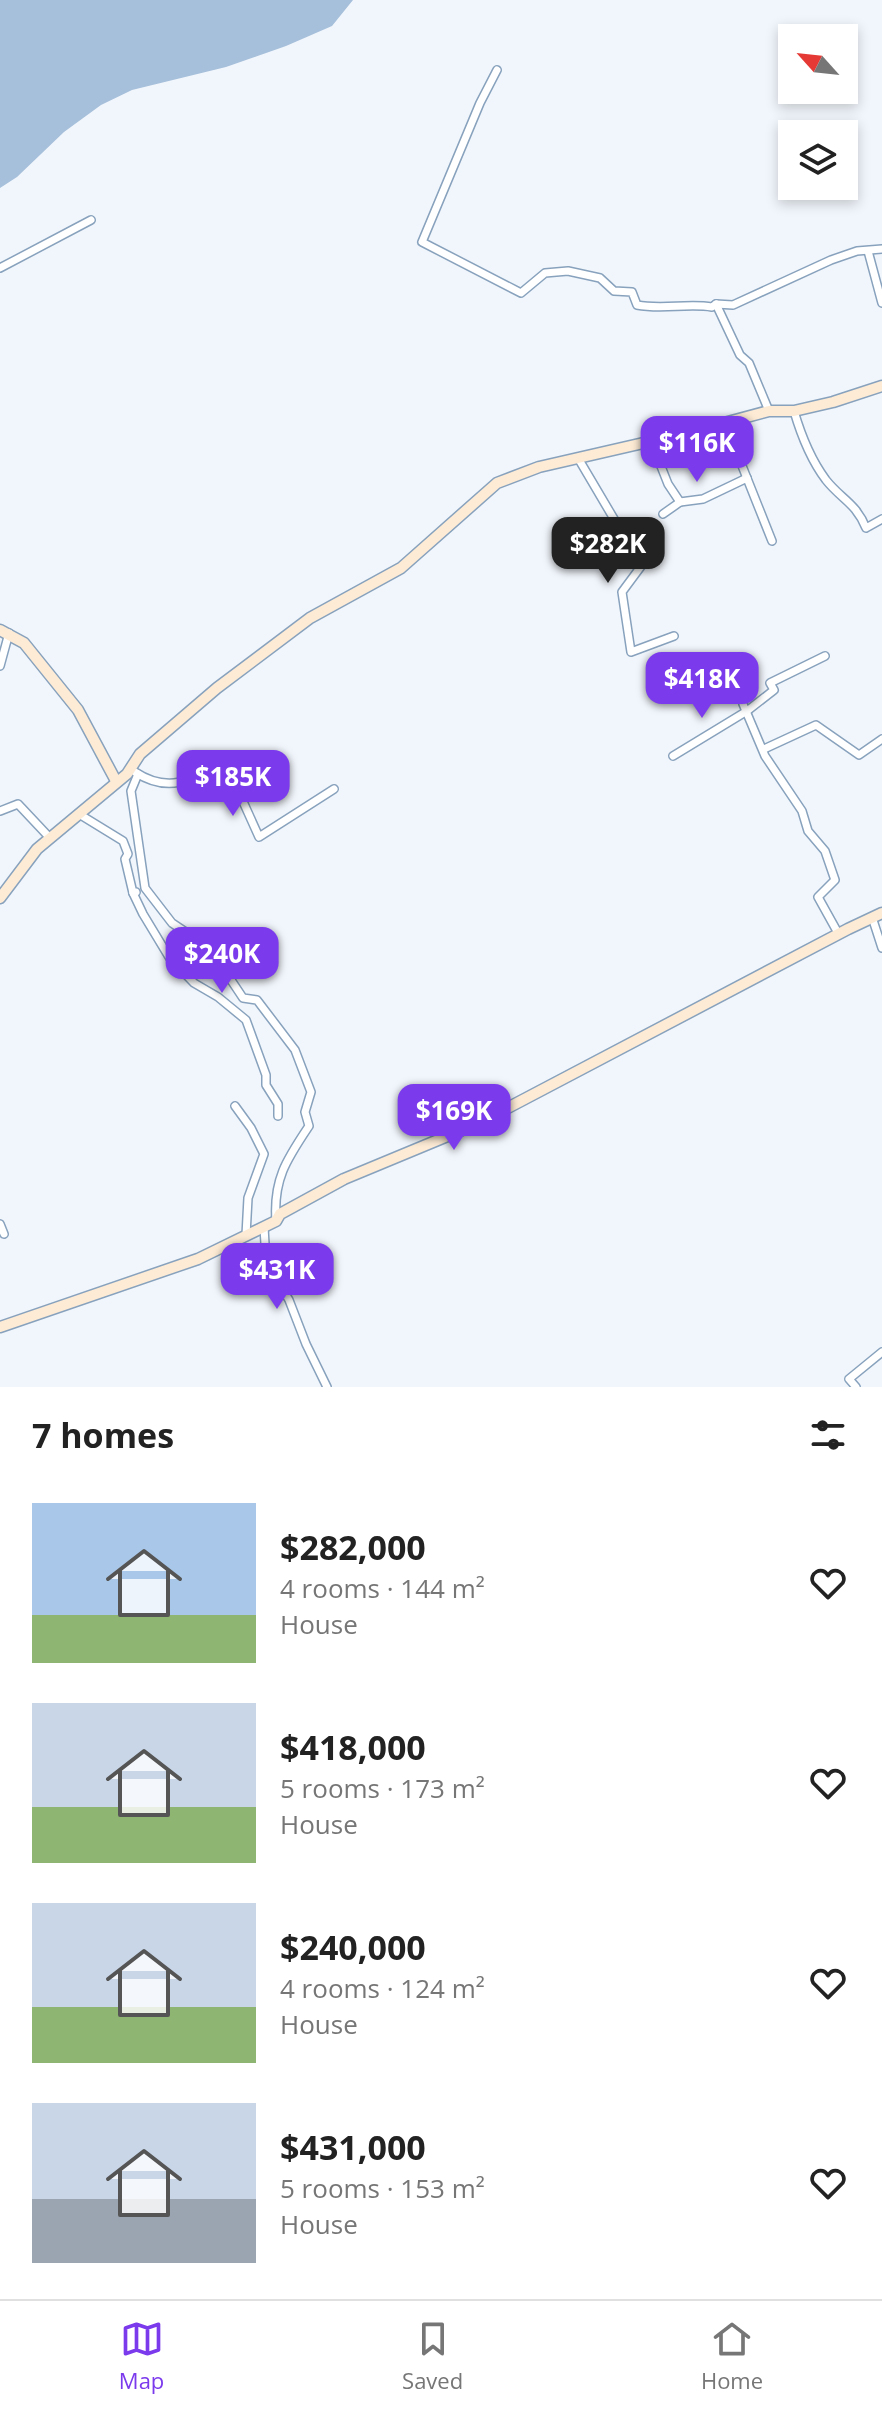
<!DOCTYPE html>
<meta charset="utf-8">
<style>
:root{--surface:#fff;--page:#f2f2f2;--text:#222;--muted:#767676;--line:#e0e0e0;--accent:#7c3aed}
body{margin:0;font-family:"Open Sans",sans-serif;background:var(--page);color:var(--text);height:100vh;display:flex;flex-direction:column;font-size:30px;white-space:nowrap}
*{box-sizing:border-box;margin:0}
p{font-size:26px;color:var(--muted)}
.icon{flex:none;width:44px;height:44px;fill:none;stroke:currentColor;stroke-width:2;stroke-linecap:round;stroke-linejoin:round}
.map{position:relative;height:1387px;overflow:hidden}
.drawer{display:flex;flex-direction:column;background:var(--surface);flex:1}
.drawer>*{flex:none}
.needle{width:52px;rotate:297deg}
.controls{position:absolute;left:778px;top:24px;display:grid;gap:16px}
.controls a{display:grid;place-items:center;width:80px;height:80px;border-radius:0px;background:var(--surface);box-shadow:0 4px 12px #0003;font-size:40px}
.price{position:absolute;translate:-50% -68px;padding:0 18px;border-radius:16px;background:var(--accent);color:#fff;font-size:26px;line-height:52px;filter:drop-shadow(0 2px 4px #0008)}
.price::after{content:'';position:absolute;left:50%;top:48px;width:24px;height:18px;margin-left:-12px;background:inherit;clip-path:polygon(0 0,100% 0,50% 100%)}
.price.on{background:#222;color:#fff}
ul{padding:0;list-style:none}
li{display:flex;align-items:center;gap:24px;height:200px;padding:0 32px}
li span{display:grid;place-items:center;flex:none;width:224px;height:160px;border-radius:0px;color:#555}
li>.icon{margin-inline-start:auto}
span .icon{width:96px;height:96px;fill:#fffc;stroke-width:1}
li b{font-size:34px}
h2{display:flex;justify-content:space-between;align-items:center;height:96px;padding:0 32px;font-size:34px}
.tab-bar{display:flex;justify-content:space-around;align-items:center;height:112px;border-top:2px solid var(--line);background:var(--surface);font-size:22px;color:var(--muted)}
.tab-bar a{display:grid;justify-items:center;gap:4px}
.tab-bar .on{color:var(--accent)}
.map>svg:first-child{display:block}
.water{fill:#a6bfda}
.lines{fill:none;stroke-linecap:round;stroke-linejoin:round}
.street-casing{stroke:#88a2bd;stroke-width:10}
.secondary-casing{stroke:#88a2bd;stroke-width:13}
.street{stroke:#fff;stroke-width:7}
.secondary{stroke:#fdebd5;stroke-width:10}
</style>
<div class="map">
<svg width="882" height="1387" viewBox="0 0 882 1387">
<rect width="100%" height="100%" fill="#f1f6fc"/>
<!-- water -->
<path class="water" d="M0,0H353L332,26L286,46L226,67L132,90L101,105L64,132L17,177L0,188Z"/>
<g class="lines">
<!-- street casing -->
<g class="street-casing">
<g id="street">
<path d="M497,70L480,103L422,242L521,293L545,273L568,271L600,278L614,291L632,292L637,305C662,310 687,303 712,307L716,304L733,305L831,260L857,251L882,249"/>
<path d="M868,251L882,303"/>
<path d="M0,268L91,220"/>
<path d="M716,304L740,355L749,363L769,411"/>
<path d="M794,411C801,435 811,460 826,480C841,499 856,503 866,528L882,519"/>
<path d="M725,423L772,541"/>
<path d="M651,441L668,484L680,502"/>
<path d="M578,458L627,541L634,543L642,565L622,592L631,652L674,636"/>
<path d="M663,514L680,502L703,499L747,478"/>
<path d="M0,666L9,633"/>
<path d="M743,704L765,756L802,811L808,831L825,851L835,880L818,897L838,933"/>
<path d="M764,749L816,725L859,755L882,739"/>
<path d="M673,756L747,711L774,690L770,683L825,656"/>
<path d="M135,772C167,793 192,782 221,761L236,786L259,837L334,789"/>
<path d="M138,774L131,791L145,888L172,923L187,933L231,980L243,998L257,1000L295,1050L311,1092L305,1112L309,1126C287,1159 273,1179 276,1221"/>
<path d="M0,811L18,804L50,838"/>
<path d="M79,814L123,841L128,854L125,859L133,893L136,892"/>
<path d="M133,893L143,914L169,957L194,983L218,997L246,1020L266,1075V1085L278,1104V1116"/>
<path d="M872,917L882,948"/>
<path d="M235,1106L251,1128L264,1154L248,1198L246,1235"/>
<path d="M0,1224L4,1234"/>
<path d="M264,1227L266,1261L289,1300L306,1344L327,1387"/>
<path d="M856,1387L849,1379L882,1352"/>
</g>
</g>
<!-- secondary casing -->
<g class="secondary-casing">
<g id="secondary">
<path d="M0,630L24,643L78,710L116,781"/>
<path d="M0,898L37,849L127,774L140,754L217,688L310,618L401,568L497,483L539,467L687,433L769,411H794L833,402L882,386"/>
<path d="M0,1327L198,1259L276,1221L280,1214L344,1179L479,1123L848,929L882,913"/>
</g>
</g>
<!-- street -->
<use href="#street" class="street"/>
<!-- secondary -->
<use href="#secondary" class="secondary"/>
</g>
</svg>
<div class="controls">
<a><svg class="needle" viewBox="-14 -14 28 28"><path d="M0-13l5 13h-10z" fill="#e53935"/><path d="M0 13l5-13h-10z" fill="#767676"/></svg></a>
<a><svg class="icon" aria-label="layers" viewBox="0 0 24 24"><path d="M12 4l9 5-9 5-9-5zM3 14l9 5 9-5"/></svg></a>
</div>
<b class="price" style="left:697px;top:484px">$116K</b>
<b class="price on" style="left:608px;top:585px">$282K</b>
<b class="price" style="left:702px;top:720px">$418K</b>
<b class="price" style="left:233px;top:818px">$185K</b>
<b class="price" style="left:222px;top:995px">$240K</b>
<b class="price" style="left:454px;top:1152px">$169K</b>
<b class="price" style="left:277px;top:1311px">$431K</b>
</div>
<section class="drawer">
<h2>7 homes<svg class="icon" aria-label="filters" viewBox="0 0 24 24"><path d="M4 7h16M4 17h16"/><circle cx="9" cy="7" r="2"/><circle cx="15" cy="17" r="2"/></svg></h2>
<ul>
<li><span style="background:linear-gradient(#a9c7e8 70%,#8fb573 0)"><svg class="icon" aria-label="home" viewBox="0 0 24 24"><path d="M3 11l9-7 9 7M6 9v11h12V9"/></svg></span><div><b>$282,000</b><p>4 rooms · 144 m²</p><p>House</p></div><svg class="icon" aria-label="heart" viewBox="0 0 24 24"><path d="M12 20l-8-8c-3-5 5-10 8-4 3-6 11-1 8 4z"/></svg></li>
<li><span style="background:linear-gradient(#c9d6e8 65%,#8fb573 0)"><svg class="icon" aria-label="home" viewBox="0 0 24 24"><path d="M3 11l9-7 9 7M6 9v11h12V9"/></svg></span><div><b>$418,000</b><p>5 rooms · 173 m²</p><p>House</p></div><svg class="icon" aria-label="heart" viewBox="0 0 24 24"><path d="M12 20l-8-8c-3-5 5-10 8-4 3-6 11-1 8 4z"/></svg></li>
<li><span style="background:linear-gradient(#c9d6e8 65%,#8fb573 0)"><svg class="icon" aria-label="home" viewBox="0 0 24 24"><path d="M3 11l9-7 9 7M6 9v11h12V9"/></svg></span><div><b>$240,000</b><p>4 rooms · 124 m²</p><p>House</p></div><svg class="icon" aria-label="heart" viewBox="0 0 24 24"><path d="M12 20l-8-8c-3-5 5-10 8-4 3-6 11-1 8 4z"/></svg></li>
<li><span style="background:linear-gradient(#c9d6e8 60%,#9aa5b1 0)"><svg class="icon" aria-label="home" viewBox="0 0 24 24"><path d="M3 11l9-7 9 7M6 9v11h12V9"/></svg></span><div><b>$431,000</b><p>5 rooms · 153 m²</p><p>House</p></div><svg class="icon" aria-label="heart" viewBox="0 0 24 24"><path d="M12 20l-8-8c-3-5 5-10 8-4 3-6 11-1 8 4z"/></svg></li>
</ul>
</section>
<nav class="tab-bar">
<a class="on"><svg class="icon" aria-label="map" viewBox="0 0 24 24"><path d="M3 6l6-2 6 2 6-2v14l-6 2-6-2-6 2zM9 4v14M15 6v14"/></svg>Map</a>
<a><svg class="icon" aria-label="saved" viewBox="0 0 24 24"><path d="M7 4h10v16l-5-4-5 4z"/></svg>Saved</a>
<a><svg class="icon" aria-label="home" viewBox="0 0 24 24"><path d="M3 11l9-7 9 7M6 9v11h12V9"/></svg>Home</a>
</nav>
